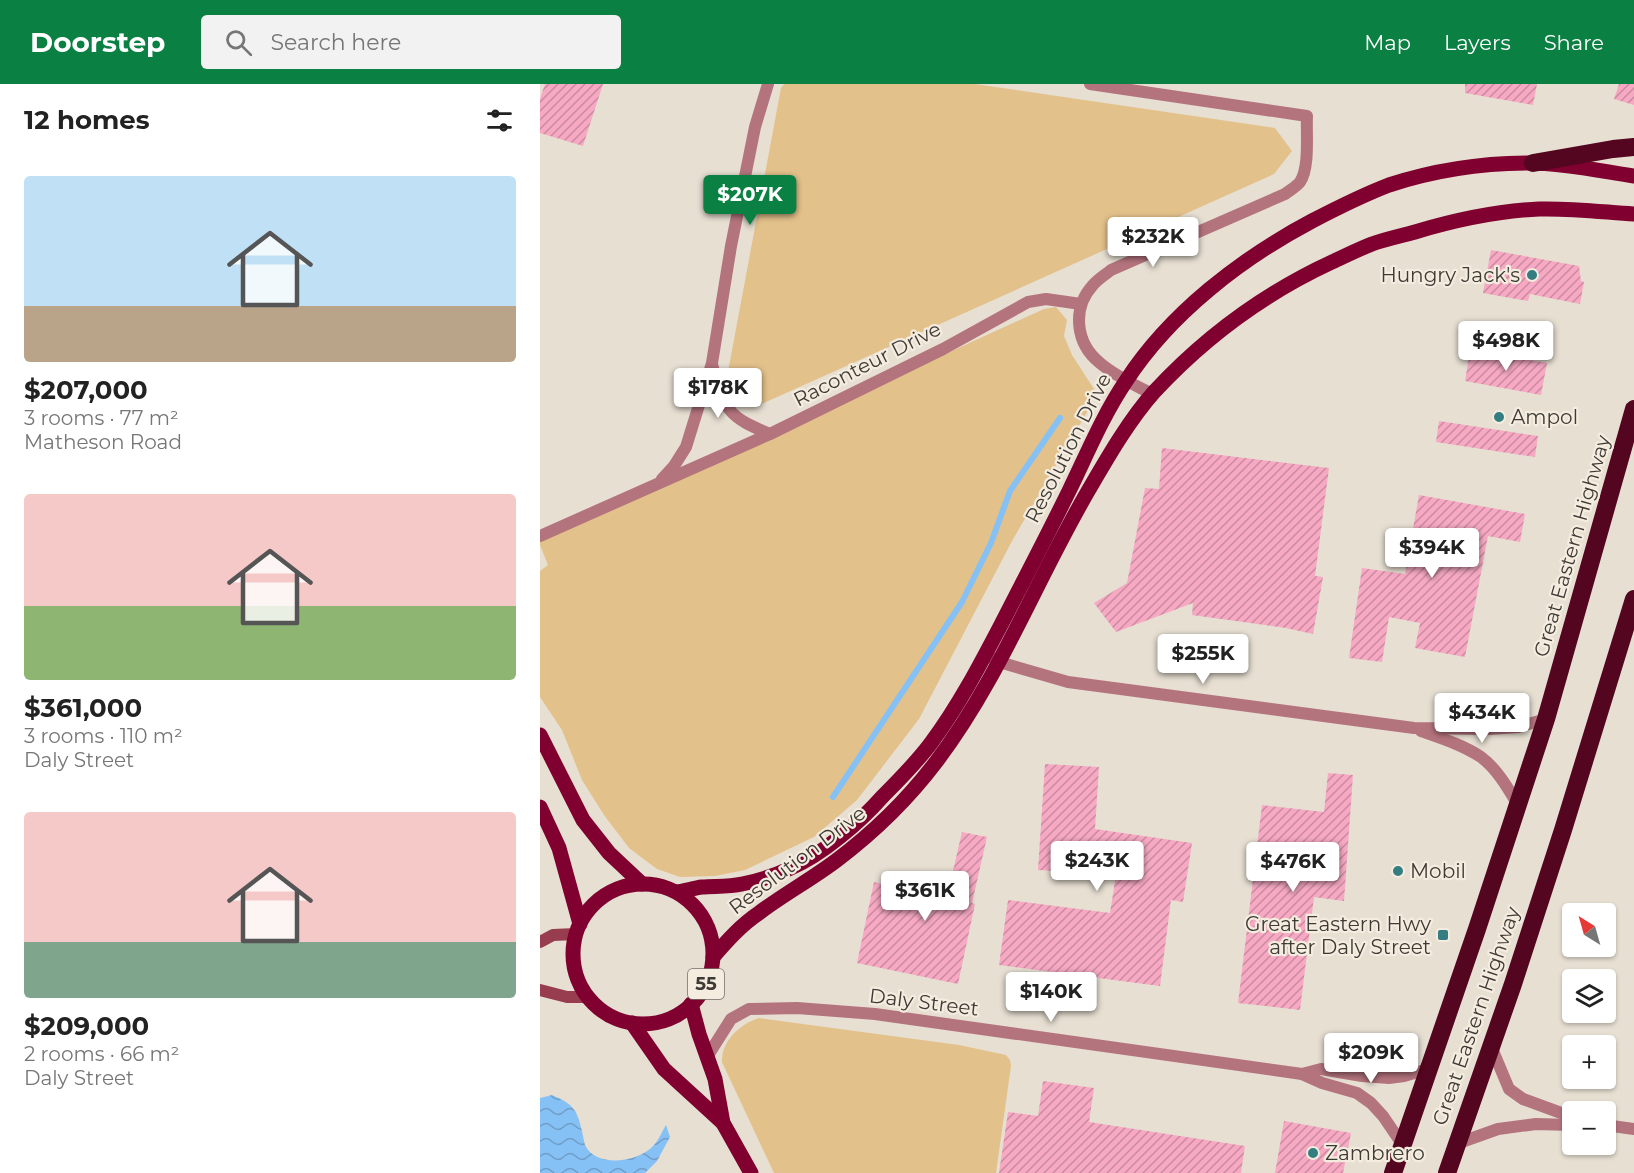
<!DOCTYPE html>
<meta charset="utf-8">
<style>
:root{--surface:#fff;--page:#f2f2f2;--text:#222;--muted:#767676;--accent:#0b8043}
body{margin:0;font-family:Montserrat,sans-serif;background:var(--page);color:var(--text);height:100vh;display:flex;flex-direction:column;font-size:22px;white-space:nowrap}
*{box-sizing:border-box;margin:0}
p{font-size:20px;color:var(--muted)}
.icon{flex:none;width:33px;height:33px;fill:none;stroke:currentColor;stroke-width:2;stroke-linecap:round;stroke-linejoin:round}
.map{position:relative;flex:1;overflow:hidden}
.side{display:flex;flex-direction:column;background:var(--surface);width:540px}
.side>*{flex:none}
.needle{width:39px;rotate:323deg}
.tools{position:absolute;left:1022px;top:819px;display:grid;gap:12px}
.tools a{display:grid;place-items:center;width:54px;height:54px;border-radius:6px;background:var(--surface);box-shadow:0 2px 4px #0004;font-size:30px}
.price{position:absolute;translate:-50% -51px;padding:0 14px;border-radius:6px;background:#fff;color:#222;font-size:20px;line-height:39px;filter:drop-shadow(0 2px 3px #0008)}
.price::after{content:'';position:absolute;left:50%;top:36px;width:18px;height:14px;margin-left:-9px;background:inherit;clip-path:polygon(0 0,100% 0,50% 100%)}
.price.selected{background:var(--accent);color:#fff}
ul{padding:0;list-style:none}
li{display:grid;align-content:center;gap:12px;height:318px;padding:0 24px}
li span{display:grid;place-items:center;height:186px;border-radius:6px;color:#555}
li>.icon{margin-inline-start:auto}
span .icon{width:108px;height:108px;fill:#fffc;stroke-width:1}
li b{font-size:26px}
h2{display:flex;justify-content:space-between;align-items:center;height:72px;padding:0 24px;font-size:26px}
header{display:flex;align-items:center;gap:36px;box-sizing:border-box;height:84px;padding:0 30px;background:var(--accent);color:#fff}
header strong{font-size:28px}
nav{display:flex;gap:33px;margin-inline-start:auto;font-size:21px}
.search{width:420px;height:54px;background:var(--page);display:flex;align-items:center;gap:15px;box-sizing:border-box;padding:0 21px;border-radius:6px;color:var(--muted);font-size:22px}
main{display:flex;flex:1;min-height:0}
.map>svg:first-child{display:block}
.grass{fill:#e3c18b}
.water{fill:url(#water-waves)}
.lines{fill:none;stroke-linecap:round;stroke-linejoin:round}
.stream{stroke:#86c1f6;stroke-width:6}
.building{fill:url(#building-hatch)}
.street{stroke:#b4747e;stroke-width:12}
.secondary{stroke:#983c50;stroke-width:12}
.primary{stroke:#800030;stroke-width:15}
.highway{stroke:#54051f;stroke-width:18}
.poi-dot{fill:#347d80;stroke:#f4ecdf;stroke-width:2}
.labels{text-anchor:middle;stroke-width:4.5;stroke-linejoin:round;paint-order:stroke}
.shield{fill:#f4ecdf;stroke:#756f68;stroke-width:1.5}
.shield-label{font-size:18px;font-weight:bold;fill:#3e3a35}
.poi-label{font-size:20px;fill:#3e3a35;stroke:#f4ecdf;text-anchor:start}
.street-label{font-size:20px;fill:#3e3a35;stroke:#f4ecdf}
</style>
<header>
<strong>Doorstep</strong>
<div class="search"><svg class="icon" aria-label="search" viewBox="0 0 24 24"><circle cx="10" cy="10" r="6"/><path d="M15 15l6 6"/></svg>Search here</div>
<nav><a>Map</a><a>Layers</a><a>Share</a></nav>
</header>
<main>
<section class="side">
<h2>12 homes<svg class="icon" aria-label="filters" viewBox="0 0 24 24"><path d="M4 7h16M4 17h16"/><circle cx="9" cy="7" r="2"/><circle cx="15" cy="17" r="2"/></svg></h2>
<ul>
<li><span style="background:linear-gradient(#bfe0f5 70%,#b9a48a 0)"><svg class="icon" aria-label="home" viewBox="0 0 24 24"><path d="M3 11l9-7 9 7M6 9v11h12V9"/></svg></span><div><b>$207,000</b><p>3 rooms · 77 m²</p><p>Matheson Road</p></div></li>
<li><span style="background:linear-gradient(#f6c9c9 60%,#8fb573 0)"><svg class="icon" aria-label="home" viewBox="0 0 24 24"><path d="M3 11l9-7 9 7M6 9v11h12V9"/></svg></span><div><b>$361,000</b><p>3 rooms · 110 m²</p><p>Daly Street</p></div></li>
<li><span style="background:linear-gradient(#f6c9c9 70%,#7fa58c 0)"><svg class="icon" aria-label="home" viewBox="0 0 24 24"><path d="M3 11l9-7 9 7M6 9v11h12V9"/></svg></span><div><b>$209,000</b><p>2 rooms · 66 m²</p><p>Daly Street</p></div></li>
</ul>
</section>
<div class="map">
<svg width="1094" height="1089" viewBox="0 0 1094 1089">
<defs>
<pattern id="water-waves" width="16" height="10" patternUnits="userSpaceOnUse" patternTransform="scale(1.5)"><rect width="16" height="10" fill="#86c1f6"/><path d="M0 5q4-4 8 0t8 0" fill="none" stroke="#6f9ec8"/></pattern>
<pattern id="building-hatch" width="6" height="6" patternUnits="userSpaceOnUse" patternTransform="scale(1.5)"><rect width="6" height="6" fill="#f7a9c4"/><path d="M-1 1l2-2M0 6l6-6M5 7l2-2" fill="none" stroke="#c98ba0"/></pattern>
</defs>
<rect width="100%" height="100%" fill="#e7dfd2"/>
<!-- grass -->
<g class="grass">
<path d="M244,0H435L735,44L752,67L734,90L217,322L198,309L187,293L241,4Z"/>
<path d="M516,223L527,236L524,252L532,271L554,305L547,328L472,457L379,635L317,716L274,753L205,786L175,792L140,793L117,785L89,764L64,731L42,696L22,646L0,613V487L8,481L0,461V452L230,350L504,225Z"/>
<path d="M219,934L419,961L466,971L470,976L471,982L456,1089H234L182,978C181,957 200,940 219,934Z"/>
</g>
<!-- water -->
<path class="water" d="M12,1011C33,1020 37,1025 42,1047C43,1052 44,1057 45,1061C56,1085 100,1078 114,1061C119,1056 122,1047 126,1041L130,1053L117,1077L105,1089H0V1014Z"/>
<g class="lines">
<!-- stream -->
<path class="stream" d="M293,713L422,518L451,459L470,407L520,334"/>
</g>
<!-- building -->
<g class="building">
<path d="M5,0H63L43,62L0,49V15Z"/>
<path d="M925,0H997L993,21L925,9Z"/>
<path d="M1079,0H1094V21L1074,15Z"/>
<path d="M951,166L1039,182L1041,197L1044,198L1040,220L990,210L988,217L943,209Z"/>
<path d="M930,266L1007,279L1001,311L925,297Z"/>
<path d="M899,337L998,352L995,373L896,358Z"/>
<path d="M622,364L789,384L775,492L783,493L773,550L746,544L652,531L653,519L576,548L554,519L587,499L605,404L619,405Z"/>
<path d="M879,411L985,430L980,458L948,452L925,573L875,564L880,539L849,533L842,578L809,574L822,484L865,490Z"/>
<path d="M505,680L559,683L555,745L652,759L643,818L631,816L620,902L459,881L468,816L570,829L576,791L498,786Z"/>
<path d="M788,689L813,691L804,817L774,813L760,926L698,919L722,721L784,728Z"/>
<path d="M422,748L447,753L432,819L435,820L418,900L317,879L334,798L407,813Z"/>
<path d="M503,997L554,1004L549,1038L705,1062L701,1089H459L468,1028L498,1032Z"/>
<path d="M744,1037L811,1049L803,1089H735Z"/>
</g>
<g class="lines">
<!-- street -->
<g class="street">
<path d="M550,0L767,32C766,50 770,83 760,98C756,103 750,106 745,110L571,186C565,191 558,195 553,201C532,224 535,259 560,279C575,292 595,301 612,310"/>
<path d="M172,280C176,295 180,313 189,325C199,338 216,344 230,350"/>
<path d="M122,395L134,382L146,363L172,279L191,162L215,43L228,0"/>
<path d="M0,452L230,350L403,265L488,218L506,215L541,220"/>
<path d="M452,574L459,578L528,598L874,644L949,645L978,643L1006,635"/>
<path d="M881,647C901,654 923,661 941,673C957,685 968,704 978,721"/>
<path d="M951,962L969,1005L983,1015L1032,1033"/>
<path d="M167,973L191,935L209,925L257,924L335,930L762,990L782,999L817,1009L831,1019L843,1032L862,1060"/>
<path d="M762,990L781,985L822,992L849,994L864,992L888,985"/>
<path d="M1065,1041L1094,1045"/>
<path d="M916,1060L958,1045L996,1040L1032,1041"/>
</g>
<!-- secondary -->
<g class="secondary">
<path d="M0,858L13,851L36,850"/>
<path d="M0,906L27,913H48"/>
</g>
<!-- primary -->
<g class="primary">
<path d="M0,651L43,736L69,769L102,800"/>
<path d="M0,723L19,764L40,840"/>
<circle cx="103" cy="870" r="70"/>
<path d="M137,808C145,807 154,804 162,803C175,802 189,803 202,800C218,797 236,791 251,784C283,770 320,738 343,712C360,695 377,678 391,659C420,620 442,577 464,535C486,492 508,450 529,407C547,370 563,331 586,297C630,229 702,174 772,137C797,124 823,111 849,101C895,86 943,79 990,79C1024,79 1061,87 1094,92"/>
<path d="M173,873C187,857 201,841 219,829C244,810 272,795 297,776C334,748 368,715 396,678C460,594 497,493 551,402C569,371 590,335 614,308C664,254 725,209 792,178C805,172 819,165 832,160C846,155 861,152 875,148C915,136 957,127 999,125C1031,124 1063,128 1094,130"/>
<path d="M151,920L159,950L175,995L183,1039L211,1089"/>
<path d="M92,939L124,985L183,1039"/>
</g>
<!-- highway -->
<g class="highway">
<path d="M993,79L1073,65L1094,63"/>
<path d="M853,1089L937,845L1006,635L1094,325"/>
<path d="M907,1089L973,900L1023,746L1094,515"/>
</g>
</g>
<!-- markers -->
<g class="poi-dot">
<circle cx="992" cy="191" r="6"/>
<circle cx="959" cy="333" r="6"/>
<circle cx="858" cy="787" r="6"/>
<rect x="897" y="845" width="12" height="12" rx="3"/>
<circle cx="773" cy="1069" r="6"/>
</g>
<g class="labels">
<!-- shield labels -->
<rect class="shield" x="148" y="885" width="36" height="30" rx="4.5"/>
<g class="shield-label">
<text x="166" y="906">55</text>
</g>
<!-- poi labels -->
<g class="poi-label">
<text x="980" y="198" text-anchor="end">Hungry Jack's</text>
<text x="971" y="340">Ampol</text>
<text x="870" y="794">Mobil</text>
<text x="891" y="847" text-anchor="end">Great Eastern Hwy<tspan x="891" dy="23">after Daly Street</tspan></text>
<text x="785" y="1076">Zambrero</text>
</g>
<!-- street labels -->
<g class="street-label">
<text transform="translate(327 280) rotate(-27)" y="7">Raconteur Drive</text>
<text transform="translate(528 364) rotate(-63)" y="7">Resolution Drive</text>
<text transform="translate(1032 462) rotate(-74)" y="7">Great Eastern Highway</text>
<text transform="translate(257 776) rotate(-37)" y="7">Resolution Drive</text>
<text transform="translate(384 918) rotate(7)" y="7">Daly Street</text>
<text transform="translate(936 932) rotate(-71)" y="7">Great Eastern Highway</text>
</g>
</g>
</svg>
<div class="tools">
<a><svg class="needle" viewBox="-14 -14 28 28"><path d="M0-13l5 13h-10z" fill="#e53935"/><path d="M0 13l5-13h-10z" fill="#767676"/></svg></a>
<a><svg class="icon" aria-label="layers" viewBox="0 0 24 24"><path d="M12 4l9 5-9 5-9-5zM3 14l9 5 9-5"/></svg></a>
<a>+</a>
<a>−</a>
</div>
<b class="price selected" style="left:210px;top:142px">$207K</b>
<b class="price" style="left:613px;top:184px">$232K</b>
<b class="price" style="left:966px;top:288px">$498K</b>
<b class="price" style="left:178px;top:335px">$178K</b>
<b class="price" style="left:892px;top:495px">$394K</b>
<b class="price" style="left:663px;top:601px">$255K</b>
<b class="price" style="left:942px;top:660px">$434K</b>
<b class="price" style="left:557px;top:808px">$243K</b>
<b class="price" style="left:753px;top:809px">$476K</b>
<b class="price" style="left:385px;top:838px">$361K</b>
<b class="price" style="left:511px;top:939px">$140K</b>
<b class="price" style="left:831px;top:1000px">$209K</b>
</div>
</main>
